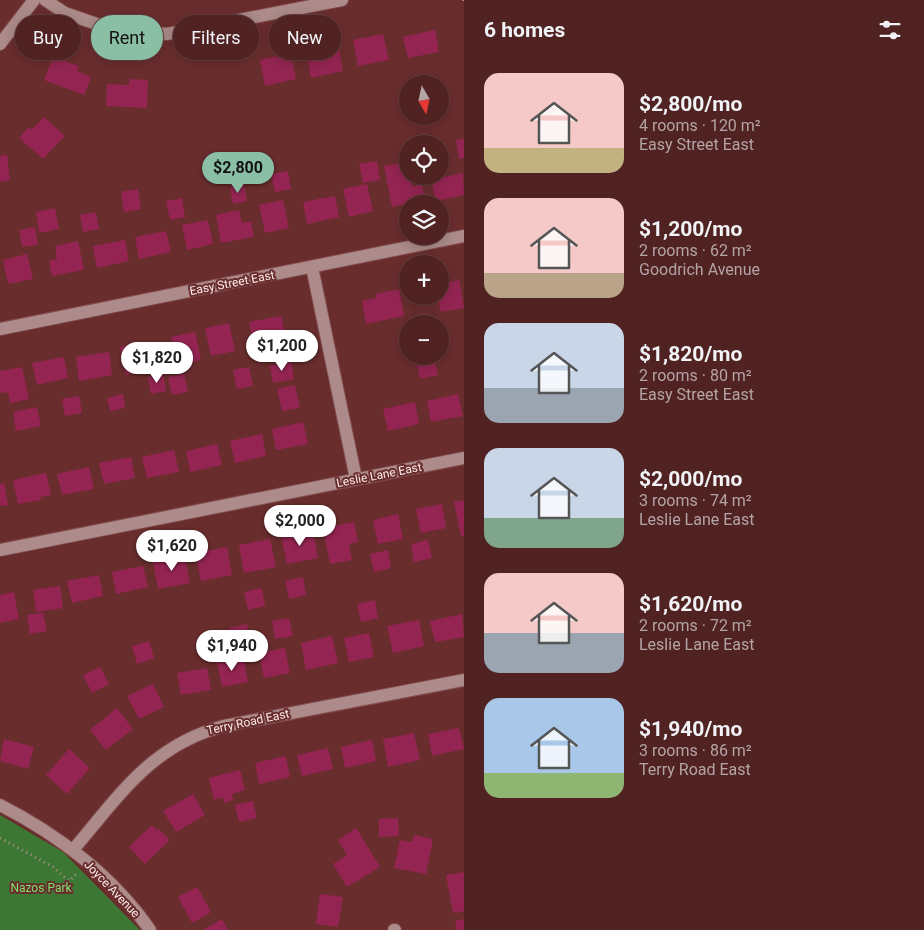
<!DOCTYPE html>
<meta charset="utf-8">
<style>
:root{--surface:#502222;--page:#562a2a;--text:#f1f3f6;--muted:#b4a4a5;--line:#673f40;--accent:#8abfa5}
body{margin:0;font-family:Roboto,sans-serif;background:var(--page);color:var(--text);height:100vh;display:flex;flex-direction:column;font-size:19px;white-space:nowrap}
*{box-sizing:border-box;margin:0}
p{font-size:16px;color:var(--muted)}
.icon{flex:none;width:28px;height:28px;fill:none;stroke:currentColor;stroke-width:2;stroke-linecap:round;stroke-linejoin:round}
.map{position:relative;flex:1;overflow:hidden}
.drawer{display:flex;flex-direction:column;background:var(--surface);width:460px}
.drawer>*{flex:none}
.top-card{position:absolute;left:15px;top:15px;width:374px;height:45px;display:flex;gap:10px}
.needle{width:32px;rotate:171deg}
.buttons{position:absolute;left:399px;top:75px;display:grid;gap:10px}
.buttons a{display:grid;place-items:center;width:50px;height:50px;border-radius:50%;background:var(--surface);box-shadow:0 2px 12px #0003,0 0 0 1px var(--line);font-size:25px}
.price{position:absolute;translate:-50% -42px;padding:0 11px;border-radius:18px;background:#fff;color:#222;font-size:16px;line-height:32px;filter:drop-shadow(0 1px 2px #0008)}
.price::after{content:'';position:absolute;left:50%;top:30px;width:15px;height:11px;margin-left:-8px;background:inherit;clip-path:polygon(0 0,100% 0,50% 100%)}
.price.selected{background:var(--accent);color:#111}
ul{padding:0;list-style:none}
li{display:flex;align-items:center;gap:15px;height:125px;padding:0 20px}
li span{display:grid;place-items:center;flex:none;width:140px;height:100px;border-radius:15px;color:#555}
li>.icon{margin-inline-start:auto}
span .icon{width:60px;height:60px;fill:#fffc;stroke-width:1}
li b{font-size:21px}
h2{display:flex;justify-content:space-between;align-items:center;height:60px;padding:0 20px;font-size:21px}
.pill{padding:0 18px;border-radius:22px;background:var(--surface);box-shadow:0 2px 12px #0003,0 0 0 1px var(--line);font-size:18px;line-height:45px}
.pill.selected{background:var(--accent);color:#111}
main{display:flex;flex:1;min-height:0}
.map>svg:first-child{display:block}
.green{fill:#3c7733}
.building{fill:#942552}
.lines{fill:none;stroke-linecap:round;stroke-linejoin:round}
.minor-casing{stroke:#814b4c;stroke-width:14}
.path{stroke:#b48e8e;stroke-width:3;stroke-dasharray:1 4;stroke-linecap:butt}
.minor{stroke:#ac8b8a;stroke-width:12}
.labels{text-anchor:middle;stroke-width:4;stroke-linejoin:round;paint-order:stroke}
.street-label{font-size:12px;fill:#fbebea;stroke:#6a2d2e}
.park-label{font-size:12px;fill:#7ce06c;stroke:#6a2d2e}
</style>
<main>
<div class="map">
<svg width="464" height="930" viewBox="0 0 464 930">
<rect width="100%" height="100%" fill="#6a2d2e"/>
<!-- green -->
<path class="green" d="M0,815L63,852L140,930H0Z"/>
<!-- building -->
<g class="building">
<path d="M435,30L439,52L408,58L403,37Z"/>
<path d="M383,34L389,60L358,66L353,40Z"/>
<path d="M339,49L343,71L311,78L307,56Z"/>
<path d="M291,53L296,79L265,86L260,60Z"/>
<path d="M53,57L79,66L77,71L91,77L84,95L44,80Z"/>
<path d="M129,79L148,80L147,108L106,106L107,84L129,85Z"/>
<path d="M44,117L65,136L43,159L19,138L29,127L32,130Z"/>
<path d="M464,139V158L459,159L456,140Z"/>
<path d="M7,155L10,180L0,182V156Z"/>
<path d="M377,161L380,180L363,183L359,164Z"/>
<path d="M407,162L408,176H410L412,187L422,184L425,200L392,207L384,166Z"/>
<path d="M288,171L291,189L275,192L271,174Z"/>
<path d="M463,173L464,195L436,201L431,180Z"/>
<path d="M367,184L373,211L349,217L343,189Z"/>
<path d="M244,185L247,201L233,204L230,187Z"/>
<path d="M138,189L141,209L124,212L121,192Z"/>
<path d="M335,196L339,217L307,224L303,202Z"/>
<path d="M182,198L185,217L170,220L166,201Z"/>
<path d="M283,200L289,228L265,233L259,205Z"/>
<path d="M55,208L59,229L39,233L36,212Z"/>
<path d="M239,210L242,223L251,221L254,237L221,243L216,215Z"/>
<path d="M96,212L99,229L83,232L80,215Z"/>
<path d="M208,220L213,244L187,250L182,225Z"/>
<path d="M35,227L38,245L22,247L19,230Z"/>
<path d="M166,231L171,252L139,259L135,237Z"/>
<path d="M125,240L129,261L97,268L93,246Z"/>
<path d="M78,241L84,270L52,276L49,261L57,259L55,246Z"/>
<path d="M27,254L33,279L8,284L3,260Z"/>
<path d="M459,280L464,308L441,312L437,296H440V284Z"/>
<path d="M399,289L404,316L366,324L362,301L376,298L375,294Z"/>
<path d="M281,316L286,337L254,344L249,322Z"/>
<path d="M229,323L235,351L211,356L205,328Z"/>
<path d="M440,323H443L446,340L440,341Z"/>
<path d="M195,332L201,360L177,365L171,337Z"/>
<path d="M143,342L149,370L126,375L120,347Z"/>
<path d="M109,352L112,375L79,381L76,357Z"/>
<path d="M64,357L68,378L37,385L32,363Z"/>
<path d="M434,357L438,375L420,379L416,360Z"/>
<path d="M291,362L294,379L273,383L270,366Z"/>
<path d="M22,367L29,399L10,403L8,392L0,393V371Z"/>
<path d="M249,367L253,386L237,389L233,370Z"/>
<path d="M163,374L166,391L151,394L148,377Z"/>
<path d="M184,374L188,392L172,395L168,377Z"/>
<path d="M295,385L300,408L282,411L277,389Z"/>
<path d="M123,394L125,408L110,411L107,398Z"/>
<path d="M458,394L463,416L431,422L427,401Z"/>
<path d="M79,396L82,413L65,416L62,399Z"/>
<path d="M415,402L419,424L388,431L383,409Z"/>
<path d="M37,407L41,426L16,431L13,412Z"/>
<path d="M303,422L308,444L276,450L272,429Z"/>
<path d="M262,434L266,456L235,463L230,441Z"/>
<path d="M217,444L222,465L190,472L186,451Z"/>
<path d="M174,450L179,472L147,478L142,457Z"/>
<path d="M131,457L135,478L104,484L99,463Z"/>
<path d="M89,467L94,489L62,495L57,474Z"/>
<path d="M46,473L51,495L40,497L41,500L18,504L13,480Z"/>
<path d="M4,483L8,505L0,506V484Z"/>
<path d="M464,500V536H461L454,502Z"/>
<path d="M442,504L446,528L421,533L416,509Z"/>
<path d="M398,514L403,539L378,544L373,520Z"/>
<path d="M354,522L358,542L349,544L352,560L330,564L323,528Z"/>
<path d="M313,530L318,558L287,564L281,536Z"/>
<path d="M270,539L276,567L244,573L239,545Z"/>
<path d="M428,540L432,558L414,562L411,544Z"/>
<path d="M227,547L232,575L201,581L195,553Z"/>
<path d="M388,550L391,568L374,572L370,554Z"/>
<path d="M185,556L190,583L158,589L153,562Z"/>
<path d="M143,566L148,587L116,594L112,572Z"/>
<path d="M99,575L103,596L72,603L67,581Z"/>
<path d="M303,577L306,595L289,599L285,581Z"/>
<path d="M60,586L63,608L36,612L33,590Z"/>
<path d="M262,588L265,606L248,610L244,592Z"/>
<path d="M14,592L19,619L0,623V595Z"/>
<path d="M375,600L378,618L361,622L357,604Z"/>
<path d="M43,613L47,631L30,634L27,615Z"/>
<path d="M462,614L464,637L435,642L430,621Z"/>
<path d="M289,618L293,636L275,639L272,621Z"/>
<path d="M419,620L424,646L393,653L387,626Z"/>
<path d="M247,624L250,642L233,646L229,628Z"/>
<path d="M369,633L374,657L349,662L344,638Z"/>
<path d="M332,636L338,663L306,670L301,643Z"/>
<path d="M149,641L154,658L137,664L132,646Z"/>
<path d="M285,648L290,673L264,678L259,653Z"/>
<path d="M243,657L248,682L222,687L217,662Z"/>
<path d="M100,667L109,684L92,693L83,675Z"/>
<path d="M207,668L211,690L181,695L177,673Z"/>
<path d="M153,684L164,707L139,719L127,696Z"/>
<path d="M117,708L133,729L106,750L90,730Z"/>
<path d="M459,728L464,749L432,756L428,734Z"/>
<path d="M414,733L420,760L388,767L383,739Z"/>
<path d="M4,739L34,747L28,769L0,761Z"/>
<path d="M372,740L376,761L345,768L341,747Z"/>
<path d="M328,748L333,769L302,776L297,755Z"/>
<path d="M69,749L90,768L67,794L46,775Z"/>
<path d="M286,756L290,777L259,784L255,763Z"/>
<path d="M240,770L245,790L232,794L233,800L224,803L223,797L214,800L209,778Z"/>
<path d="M193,794L205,815L176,832L163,811Z"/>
<path d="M253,801L257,818L239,822L235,805Z"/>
<path d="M398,818L399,836L379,837V819Z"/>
<path d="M152,825L157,830L158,828L170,840L145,864L129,847Z"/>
<path d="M356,828L380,867L347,887L333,864L347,855L338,840Z"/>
<path d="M414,835L433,839L426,874L394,868L400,840L412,842Z"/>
<path d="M464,872V911L453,913L446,875Z"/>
<path d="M197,887L211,912L192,923L178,897Z"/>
<path d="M320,894L343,897L338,927L316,924Z"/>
<path d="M222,919L228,930H203Z"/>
<path d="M464,919V930H457L455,921Z"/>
</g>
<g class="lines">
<!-- minor casing -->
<g class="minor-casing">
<g id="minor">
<path d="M45,0L65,13L111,29L167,34L342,0"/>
<path d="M0,44L34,0"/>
<path d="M312,267L356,479"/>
<path d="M0,329L464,236"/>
<path d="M0,550L464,458"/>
<path d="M0,805C57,834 113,876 150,930"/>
<path d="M73,850C119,796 151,745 224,726L464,680"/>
<path d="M394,930H395"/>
</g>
</g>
<!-- path -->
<g class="path">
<path d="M464,0V1"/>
<path d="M0,838L53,867L69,881L78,872"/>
</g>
<!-- minor -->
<use href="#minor" class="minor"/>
</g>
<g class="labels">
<!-- street labels -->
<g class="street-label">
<text transform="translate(232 283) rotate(-11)" y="4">Easy Street East</text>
<text transform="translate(379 475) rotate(-11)" y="4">Leslie Lane East</text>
<text transform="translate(248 722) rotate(-12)" y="4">Terry Road East</text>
<text transform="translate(112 889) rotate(46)" y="4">Joyce Avenue</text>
</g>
<!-- park labels -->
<g class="park-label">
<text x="41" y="892">Nazos Park</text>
</g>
</g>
</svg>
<div class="buttons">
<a><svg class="needle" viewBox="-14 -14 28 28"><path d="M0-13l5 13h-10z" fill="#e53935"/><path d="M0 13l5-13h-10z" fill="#b4a4a5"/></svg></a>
<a><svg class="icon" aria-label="locate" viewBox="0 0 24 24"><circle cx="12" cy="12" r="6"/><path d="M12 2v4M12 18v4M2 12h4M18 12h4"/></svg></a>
<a><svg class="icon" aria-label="layers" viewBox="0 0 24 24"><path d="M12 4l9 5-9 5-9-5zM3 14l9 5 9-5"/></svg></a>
<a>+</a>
<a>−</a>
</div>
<b class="price selected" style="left:238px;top:194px">$2,800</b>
<b class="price" style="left:282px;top:372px">$1,200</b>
<b class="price" style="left:157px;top:384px">$1,820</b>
<b class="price" style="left:300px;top:547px">$2,000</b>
<b class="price" style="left:172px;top:572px">$1,620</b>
<b class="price" style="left:232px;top:672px">$1,940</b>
<div class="top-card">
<a class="pill">Buy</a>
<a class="pill selected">Rent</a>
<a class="pill">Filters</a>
<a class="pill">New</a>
</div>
</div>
<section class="drawer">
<h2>6 homes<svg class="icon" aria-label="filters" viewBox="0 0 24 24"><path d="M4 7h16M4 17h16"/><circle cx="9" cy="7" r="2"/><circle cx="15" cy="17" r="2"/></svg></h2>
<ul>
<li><span style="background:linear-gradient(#f6c9c9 75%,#c2b280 0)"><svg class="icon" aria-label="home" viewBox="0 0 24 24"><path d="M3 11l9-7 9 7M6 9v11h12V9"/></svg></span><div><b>$2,800/mo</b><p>4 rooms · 120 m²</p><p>Easy Street East</p></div></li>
<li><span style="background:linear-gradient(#f6c9c9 75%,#b9a48a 0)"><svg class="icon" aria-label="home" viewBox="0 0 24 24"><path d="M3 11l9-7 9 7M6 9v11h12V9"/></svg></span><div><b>$1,200/mo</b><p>2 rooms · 62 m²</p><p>Goodrich Avenue</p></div></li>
<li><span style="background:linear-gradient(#c9d6e8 65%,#9aa5b1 0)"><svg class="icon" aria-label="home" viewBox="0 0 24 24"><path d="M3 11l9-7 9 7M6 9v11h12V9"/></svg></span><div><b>$1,820/mo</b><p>2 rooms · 80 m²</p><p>Easy Street East</p></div></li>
<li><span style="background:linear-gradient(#c9d6e8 70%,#7fa58c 0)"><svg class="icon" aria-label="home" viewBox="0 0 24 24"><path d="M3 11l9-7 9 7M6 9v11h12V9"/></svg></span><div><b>$2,000/mo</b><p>3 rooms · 74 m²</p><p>Leslie Lane East</p></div></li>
<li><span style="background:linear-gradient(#f6c9c9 60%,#9aa5b1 0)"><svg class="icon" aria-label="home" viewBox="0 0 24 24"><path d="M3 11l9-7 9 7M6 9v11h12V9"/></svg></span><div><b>$1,620/mo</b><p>2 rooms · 72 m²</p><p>Leslie Lane East</p></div></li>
<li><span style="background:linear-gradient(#a9c7e8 75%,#8fb573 0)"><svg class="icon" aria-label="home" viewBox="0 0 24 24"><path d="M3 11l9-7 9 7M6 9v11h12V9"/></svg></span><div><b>$1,940/mo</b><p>3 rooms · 86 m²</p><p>Terry Road East</p></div></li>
</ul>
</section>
</main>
